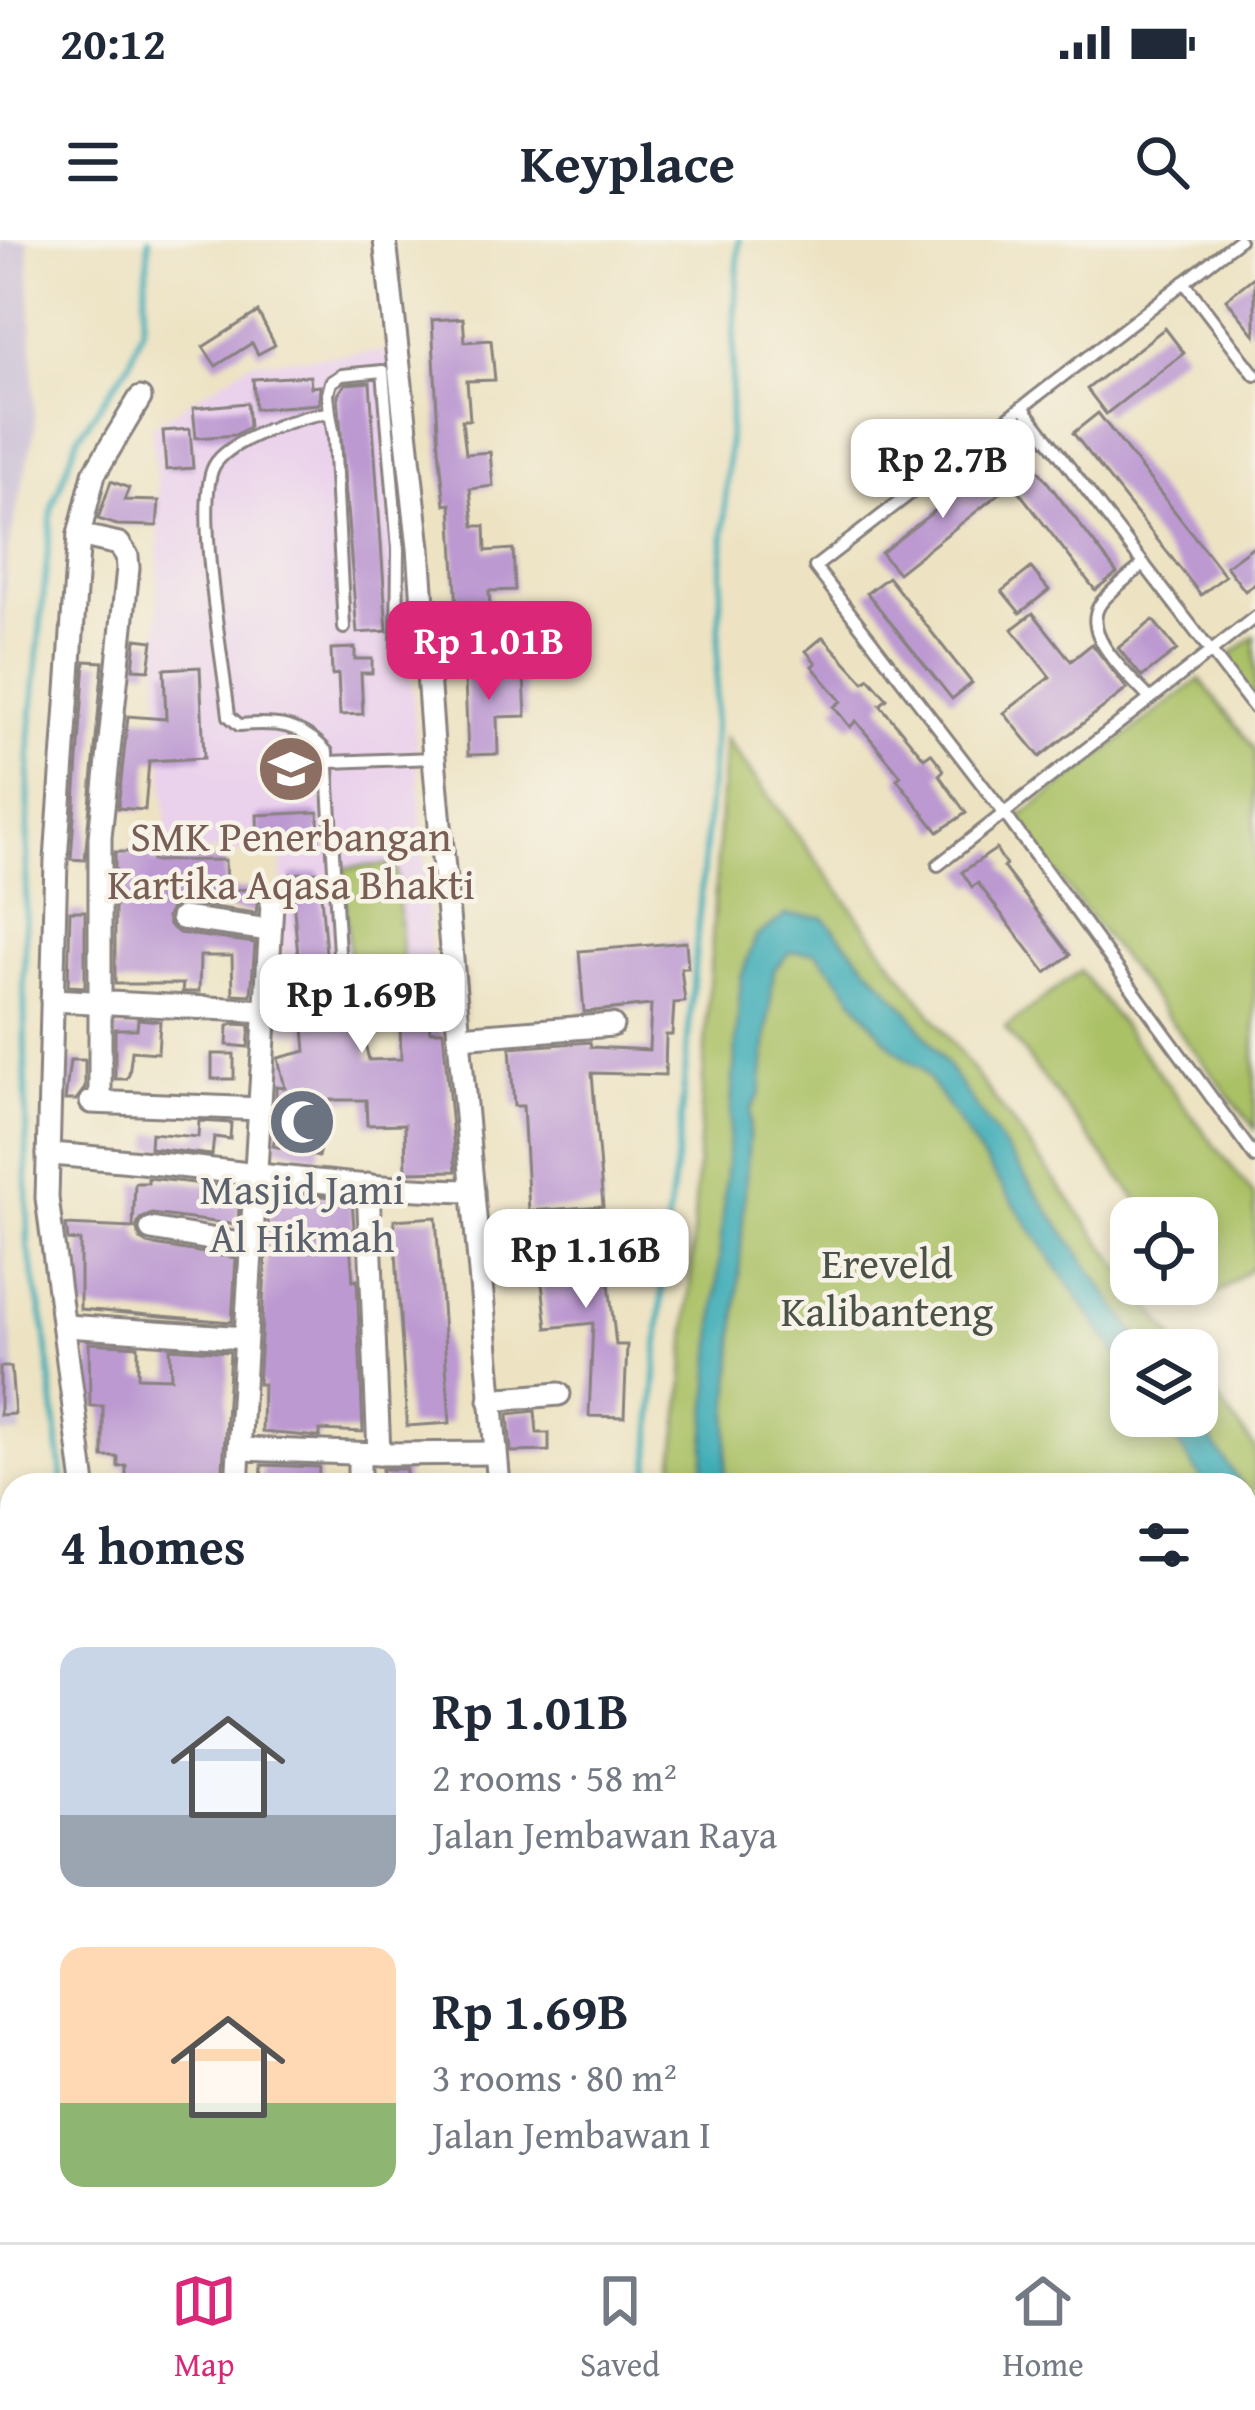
<!DOCTYPE html>
<meta charset="utf-8">
<style>
:root{--surface:#fff;--page:#f6f6f7;--text:#1f2937;--muted:#747a83;--line:#e0e1e3;--accent:#db2777}
body{margin:0;font-family:"Gentium Book Plus",serif;background:var(--page);color:var(--text);height:100vh;display:flex;flex-direction:column;font-size:45px;white-space:nowrap}
*{box-sizing:border-box;margin:0}
p{font-size:39px;color:var(--muted)}
.icon{flex:none;width:66px;height:66px;fill:none;stroke:currentColor;stroke-width:2;stroke-linecap:round;stroke-linejoin:round}
.map{position:relative;flex:1;overflow:hidden}
.sheet{position:absolute;left:0px;top:1233px;width:1257px;height:771px;display:flex;flex-direction:column;background:var(--surface);border-radius:36px 36px 0 0;box-shadow:0 6px 18px #0003}
.sheet>*{flex:none}
.tools{position:absolute;left:1110px;top:957px;display:grid;gap:24px}
.tools a{display:grid;place-items:center;width:108px;height:108px;border-radius:24px;background:var(--surface);box-shadow:0 6px 18px #0003;font-size:60px}
.price{position:absolute;translate:-50% -102px;padding:0 27px;border-radius:24px;background:#fff;color:#222;font-size:39px;line-height:78px;filter:drop-shadow(0 3px 6px #0008)}
.price::after{content:'';position:absolute;left:50%;top:72px;width:36px;height:27px;margin-left:-18px;background:inherit;clip-path:polygon(0 0,100% 0,50% 100%)}
.price.current{background:var(--accent);color:#fff}
ul{padding:0;list-style:none}
li{display:flex;align-items:center;gap:36px;height:300px;padding:0 60px}
li span{display:grid;place-items:center;flex:none;width:336px;height:240px;border-radius:24px;color:#555}
li>.icon{margin-inline-start:auto}
span .icon{width:144px;height:144px;fill:#fffc;stroke-width:1}
li b{font-size:51px}
h2{display:flex;justify-content:space-between;align-items:center;height:144px;padding:0 60px;font-size:51px}
.status{display:flex;justify-content:space-between;align-items:center;height:84px;padding:0 60px;background:var(--surface);direction:ltr}
.status svg{height:33px;fill:currentColor}
header{display:flex;justify-content:space-between;align-items:center;height:156px;padding:0 60px;background:var(--surface);font-size:54px;font-weight:600}
.menu{display:flex;justify-content:space-around;align-items:center;height:168px;border-top:3px solid var(--line);background:var(--surface);font-size:33px;color:var(--muted)}
.menu a{display:grid;justify-items:center;gap:6px}
.menu .current{color:var(--accent)}
.map>svg:first-child{display:block}
.built{fill:#ead1ec}
.industrial{fill:#cabfd6}
.green{fill:#abc166;stroke:#667250;stroke-width:3}
.water{fill:#3bacb6;stroke:#2e6778;stroke-width:3}
.lines{fill:none;stroke-linecap:round;stroke-linejoin:round}
.stream{stroke:#3bacb6;stroke-width:6}
.building{fill:#bc99d1;fill-rule:evenodd}
.lane-casing{stroke:#88827f;stroke-width:16}
.street-casing{stroke:#88827f;stroke-width:27}
.secondary-casing{stroke:#88827f;stroke-width:36}
.highway-casing{stroke:#88827f;stroke-width:45}
.lane{stroke:#fff;stroke-width:10}
.street{stroke:#fff;stroke-width:21}
.secondary{stroke:#fde4d0;stroke-width:30}
.highway{stroke:#f9bc8a;stroke-width:39}
.labels{text-anchor:middle;stroke-width:9;stroke-linejoin:round;paint-order:stroke}
.education-label{font-size:42px;fill:#785e54;stroke:#f7f3e8}
.worship-label{font-size:42px;fill:#5b616d;stroke:#f7f3e8}
.park-label{font-size:42px;fill:#4b5248;stroke:#f7f3e8}
</style>
<div class="status"><b>20:12</b><svg viewBox="0 0 49 12"><path d="M0 12V9h3v3zM5 12V6h3v6zM10 12V3h3v9zM15 12V0h3v12zM26 1h20v11H26zM47 4h2v5h-2z"/></svg></div>
<header><svg class="icon" aria-label="menu" viewBox="0 0 24 24"><path d="M4 6h16M4 12h16M4 18h16"/></svg>Keyplace<svg class="icon" aria-label="search" viewBox="0 0 24 24"><circle cx="10" cy="10" r="6"/><path d="M15 15l6 6"/></svg></header>
<div class="map">
<svg width="1255" height="2002" viewBox="0 0 1255 2002">
<rect width="100%" height="100%" fill="#f7f3e8"/>
<filter id="ink" filterUnits="userSpaceOnUse"><feTurbulence type="fractalNoise" baseFrequency=".00833" numOctaves="2"/><feDisplacementMap in="SourceGraphic" scale="24" xChannelSelector="R" yChannelSelector="G"/><feConvolveMatrix kernelMatrix="1 2 1 2 8 2 1 2 1" color-interpolation-filters="sRGB"/></filter>
<filter id="wash" filterUnits="userSpaceOnUse"><feTurbulence type="fractalNoise" baseFrequency=".004" numOctaves="4" result="noise"/><feDisplacementMap in="SourceGraphic" scale="48" xChannelSelector="R" yChannelSelector="G"/><feGaussianBlur stdDeviation="2.7" result="paint"/><feColorMatrix in="noise" values="0 0 0 0 0 0 0 0 0 0 0 0 0 0 0 0 0 1.4 0 .05"/><feComposite in="paint" operator="in"/></filter>
<g filter="url(#wash)">
<rect width="100%" height="100%" fill="#ede3c3"/>
<!-- built -->
<path class="built" d="M389,111L436,786L333,795L283,794L282,614L168,609L158,449V251L151,187L251,122Z"/>
<!-- industrial -->
<g class="industrial">
<path d="M0,0H28L35,188L7,314L0,436Z"/>
<path d="M0,922L5,1035L22,1194H0Z"/>
</g>
<!-- green -->
<g class="green">
<path d="M1255,396V460L1224,420Z"/>
<path d="M1200,439L1255,510V889L1015,581Z"/>
<path d="M725,498L1182,1110H1131V1176H1197V1131L1255,1208V1497L1245,1499V1245H671L683,1151Z"/>
<path d="M396,624L403,726L350,729L343,628Z"/>
<path d="M1080,731L1255,957V1025L1212,1058L1197,1038V978H1151L1005,788Z"/>
</g>
<!-- water -->
<g class="water">
<path d="M786,675L823,677L910,773L1147,1110H1131V1135L921,828C879,807 851,746 815,712H790L774,730L761,853L751,869L724,1245H702L741,737L756,697Z"/>
<path d="M1159,1176H1194L1242,1245H1206Z"/>
</g>
<g class="lines">
<!-- stream -->
<g class="stream">
<path d="M63,1245L45,1090L28,1008L24,740L30,495L52,268L78,197L129,124L143,87L149,0"/>
<path d="M648,1245L667,984L679,901L712,527L739,0"/>
<path d="M0,1673L12,1652"/>
<path d="M557,2002L560,1992"/>
</g>
</g>
<g id="blocks">
<!-- building -->
<g class="building">
<path d="M1255,36V95L1226,59Z"/>
<path d="M258,72L275,105L258,114L252,103L216,126L203,107Z"/>
<path d="M463,78L465,102L491,100L495,140L467,141L470,180H462L466,214L490,212L493,246L470,249L474,286H485L486,311L513,309L515,350L489,351L491,385L458,387L451,264L445,265L439,208L432,80Z"/>
<path d="M1165,88L1184,113L1106,174L1087,149Z"/>
<path d="M310,136L311,147L320,146L319,164L255,169L253,139Z"/>
<path d="M370,142L387,391L357,393L338,155L345,144Z"/>
<path d="M247,163L249,187L235,195L196,198L193,168Z"/>
<path d="M1098,173L1225,336L1201,355L1073,193Z"/>
<path d="M190,189L193,228L166,230L163,191Z"/>
<path d="M1032,222L1117,333L1095,350L1009,239Z"/>
<path d="M989,228L1005,249L898,333L881,313Z"/>
<path d="M111,241L129,248L124,260L159,261L157,286L117,285L98,279Z"/>
<path d="M1255,305V344L1245,351L1226,326Z"/>
<path d="M1031,328L1049,350L1020,373L1002,351Z"/>
<path d="M888,337L972,443L952,459L867,353Z"/>
<path d="M1033,373L1071,421L1092,404L1127,449L1040,517L1004,473L1050,437L1012,389Z"/>
<path d="M1153,380L1177,410L1142,437L1118,408Z"/>
<path d="M823,397L864,442L869,438L887,459L880,465L924,518L931,513L944,530L939,535L966,573L938,592L897,539L901,536L856,481L850,487L834,467L841,461L812,426L816,423L806,411Z"/>
<path d="M136,399L153,401L149,430L133,429Z"/>
<path d="M355,408V419H372V433H361L363,474L340,475L338,434L332,435L331,409Z"/>
<path d="M494,414L495,439L524,438L526,476L497,477L498,514L468,515L464,415Z"/>
<path d="M85,421L103,422L85,620L71,619Z"/>
<path d="M200,427L204,518L149,521L145,570L118,568L128,476L166,479L164,429Z"/>
<path d="M318,572L319,604L258,606L257,575Z"/>
<path d="M996,609L1006,625L1003,627L1070,715L1046,733L978,643L972,647L962,632Z"/>
<path d="M115,612H152V621L225,620L226,650L259,649L256,673L183,663L171,668L167,677L169,685L179,693L255,703L251,755L233,754L232,716H200L199,752H182L183,744H115Z"/>
<path d="M319,632L330,760L426,752L430,791H443L456,931L406,932L405,884L367,885L366,860H331L318,917L273,906L282,868L276,867V847L285,848L278,818L306,811L291,634ZM400,783L401,819L369,820L361,786Z"/>
<path d="M70,671H85V747L68,746Z"/>
<path d="M686,702L688,728H681L685,762L674,763L672,795H666L665,835L592,833L603,966L529,971L523,866H514L510,808L590,802L591,807L649,810L651,765L584,772L579,711Z"/>
<path d="M138,779L160,781L158,813L132,811L129,835L126,839H115V789H137Z"/>
<path d="M233,784L250,785L248,807L227,805L228,786Z"/>
<rect x="212" y="814" width="22" height="25"/>
<path d="M70,820H85V848L76,860H65Z"/>
<path d="M199,881L231,883L230,899L214,897L212,915L150,908L151,893L198,897Z"/>
<path d="M148,938L240,948L238,985L152,974L140,979L136,988L141,1000L148,1004L236,1018L232,1082L80,1069V1001L68,1000L66,985L133,988L135,943H148Z"/>
<path d="M270,951L352,959L355,1003H350L353,1041L357,1040L363,1192L320,1190V1197L262,1192L263,1144H258Z"/>
<path d="M436,977L450,1183L407,1186L394,980Z"/>
<path d="M603,991L616,1105H627L624,1177L589,1176L593,1083L547,1088L537,998Z"/>
<path d="M89,1103L138,1106V1137L171,1138L170,1108L230,1112L222,1245H126V1226L118,1227V1217H103V1166H90Z"/>
<path d="M0,1127H11L15,1174L0,1175Z"/>
<path d="M535,1171L537,1193H549V1211L511,1212L508,1174Z"/>
<path d="M262,1225L319,1227L318,1245H261Z"/>
<path d="M382,1229H406V1245H383Z"/>
</g>
</g>
</g>
<g filter="url(#ink)">
<use href="#blocks" fill-opacity="0" stroke="#88827f" stroke-width="3"/>
<g class="lines">
<!-- lane casing -->
<g class="lane-casing">
<g id="lane">
<path d="M1239,0L815,327L1004,573L1255,917"/>
<path d="M1184,42L1255,135"/>
<path d="M1023,167L1255,469"/>
<path d="M330,173L328,154L331,142L342,135L383,131L398,309L397,407"/>
<path d="M1144,324C1130,336 1112,349 1101,363C1078,394 1131,437 1150,459"/>
<path d="M344,388L334,196L330,173C302,174 228,200 214,226C194,264 224,426 229,476L239,485C275,482 301,483 327,512L340,729L349,735H379"/>
<path d="M330,522L434,518"/>
<path d="M938,625L1255,377"/>
</g>
</g>
<!-- street casing -->
<g class="street-casing">
<g id="street">
<path d="M385,0L419,308L434,518L499,1245"/>
<path d="M79,295L119,304L127,316L128,328L100,597V862"/>
<path d="M182,678L270,690"/>
<path d="M52,760L267,771"/>
<path d="M460,797L612,785"/>
<path d="M91,862L261,869"/>
<path d="M48,914C190,923 331,949 473,951"/>
<path d="M368,945L379,1214"/>
<path d="M151,989L252,1006"/>
<path d="M66,1086L245,1098"/>
<path d="M490,1160L559,1154"/>
<path d="M240,1209L379,1214L495,1213"/>
<path d="M84,1245L47,958L56,620L79,295L94,234L140,158"/>
<path d="M237,1245L272,664"/>
<path d="M359,1245V1214"/>
<path d="M0,1437L8,1456L0,1488"/>
<path d="M0,1703L12,1676"/>
<path d="M1245,1790L1255,1788"/>
<path d="M1245,1872L1255,1873"/>
<path d="M993,1992L1022,2002"/>
<path d="M603,2002L607,1992"/>
<path d="M767,2002L769,1992"/>
</g>
</g>
<!-- secondary casing -->
<g class="secondary-casing">
<path id="secondary" d="M220,1992L221,2002"/>
</g>
<!-- highway casing -->
<g class="highway-casing">
<g id="highway">
<path d="M1245,1523L1255,1520"/>
<path d="M1245,1560L1255,1558"/>
<path d="M0,1774L12,1771"/>
<path d="M0,1810L12,1807"/>
</g>
</g>
<!-- lane -->
<use href="#lane" class="lane"/>
<!-- street -->
<use href="#street" class="street"/>
<!-- secondary -->
<use href="#secondary" class="secondary"/>
<!-- highway -->
<use href="#highway" class="highway"/>
</g>
</g>
<!-- icons -->
<defs>
<g id="school-disc" transform="scale(3.45)"><circle r="9.5" fill="#8d6e63" stroke="#f7f3e8"/><path d="M0-5L7-2L0 1L-7-2ZM-4 1L0 2.5L4 1V4Q0 6-4 4Z" fill="#fff"/></g>
<g id="mosque-disc" transform="scale(3.45)"><circle r="9.5" fill="#6b7280" stroke="#f7f3e8"/><path d="M3.5-4.9A6 6 0 1 0 3.5 4.9A5 5 0 1 1 3.5-4.9Z" fill="#fff"/></g>
</defs>
<g fill-rule="evenodd">
<use href="#school-disc" x="291" y="529"/>
<use href="#mosque-disc" x="302" y="882"/>
</g>
<g class="labels">
<!-- education labels -->
<g class="education-label">
<text x="291" y="611">SMK Penerbangan<tspan x="291" dy="48">Kartika Aqasa Bhakti</tspan></text>
</g>
<!-- worship labels -->
<g class="worship-label">
<text x="302" y="964">Masjid Jami<tspan x="302" dy="48">Al Hikmah</tspan></text>
</g>
<!-- park labels -->
<g class="park-label">
<text x="887" y="1038">Ereveld<tspan x="887" dy="48">Kalibanteng</tspan></text>
</g>
</g>
</svg>
<div class="tools">
<a><svg class="icon" aria-label="locate" viewBox="0 0 24 24"><circle cx="12" cy="12" r="6"/><path d="M12 2v4M12 18v4M2 12h4M18 12h4"/></svg></a>
<a><svg class="icon" aria-label="layers" viewBox="0 0 24 24"><path d="M12 4l9 5-9 5-9-5zM3 14l9 5 9-5"/></svg></a>
</div>
<b class="price" style="left:943px;top:281px">Rp 2.7B</b>
<b class="price current" style="left:489px;top:463px">Rp 1.01B</b>
<b class="price" style="left:362px;top:816px">Rp 1.69B</b>
<b class="price" style="left:586px;top:1071px">Rp 1.16B</b>
<section class="sheet">
<h2>4 homes<svg class="icon" aria-label="filters" viewBox="0 0 24 24"><path d="M4 7h16M4 17h16"/><circle cx="9" cy="7" r="2"/><circle cx="15" cy="17" r="2"/></svg></h2>
<ul>
<li><span style="background:linear-gradient(#c9d6e8 70%,#9aa5b1 0)"><svg class="icon" aria-label="home" viewBox="0 0 24 24"><path d="M3 11l9-7 9 7M6 9v11h12V9"/></svg></span><div><b>Rp 1.01B</b><p>2 rooms · 58 m²</p><p>Jalan Jembawan Raya</p></div></li>
<li><span style="background:linear-gradient(#ffd9b3 65%,#8fb573 0)"><svg class="icon" aria-label="home" viewBox="0 0 24 24"><path d="M3 11l9-7 9 7M6 9v11h12V9"/></svg></span><div><b>Rp 1.69B</b><p>3 rooms · 80 m²</p><p>Jalan Jembawan I</p></div></li>
</ul>
</section>
</div>
<nav class="menu">
<a class="current"><svg class="icon" aria-label="map" viewBox="0 0 24 24"><path d="M3 6l6-2 6 2 6-2v14l-6 2-6-2-6 2zM9 4v14M15 6v14"/></svg>Map</a>
<a><svg class="icon" aria-label="saved" viewBox="0 0 24 24"><path d="M7 4h10v16l-5-4-5 4z"/></svg>Saved</a>
<a><svg class="icon" aria-label="home" viewBox="0 0 24 24"><path d="M3 11l9-7 9 7M6 9v11h12V9"/></svg>Home</a>
</nav>
